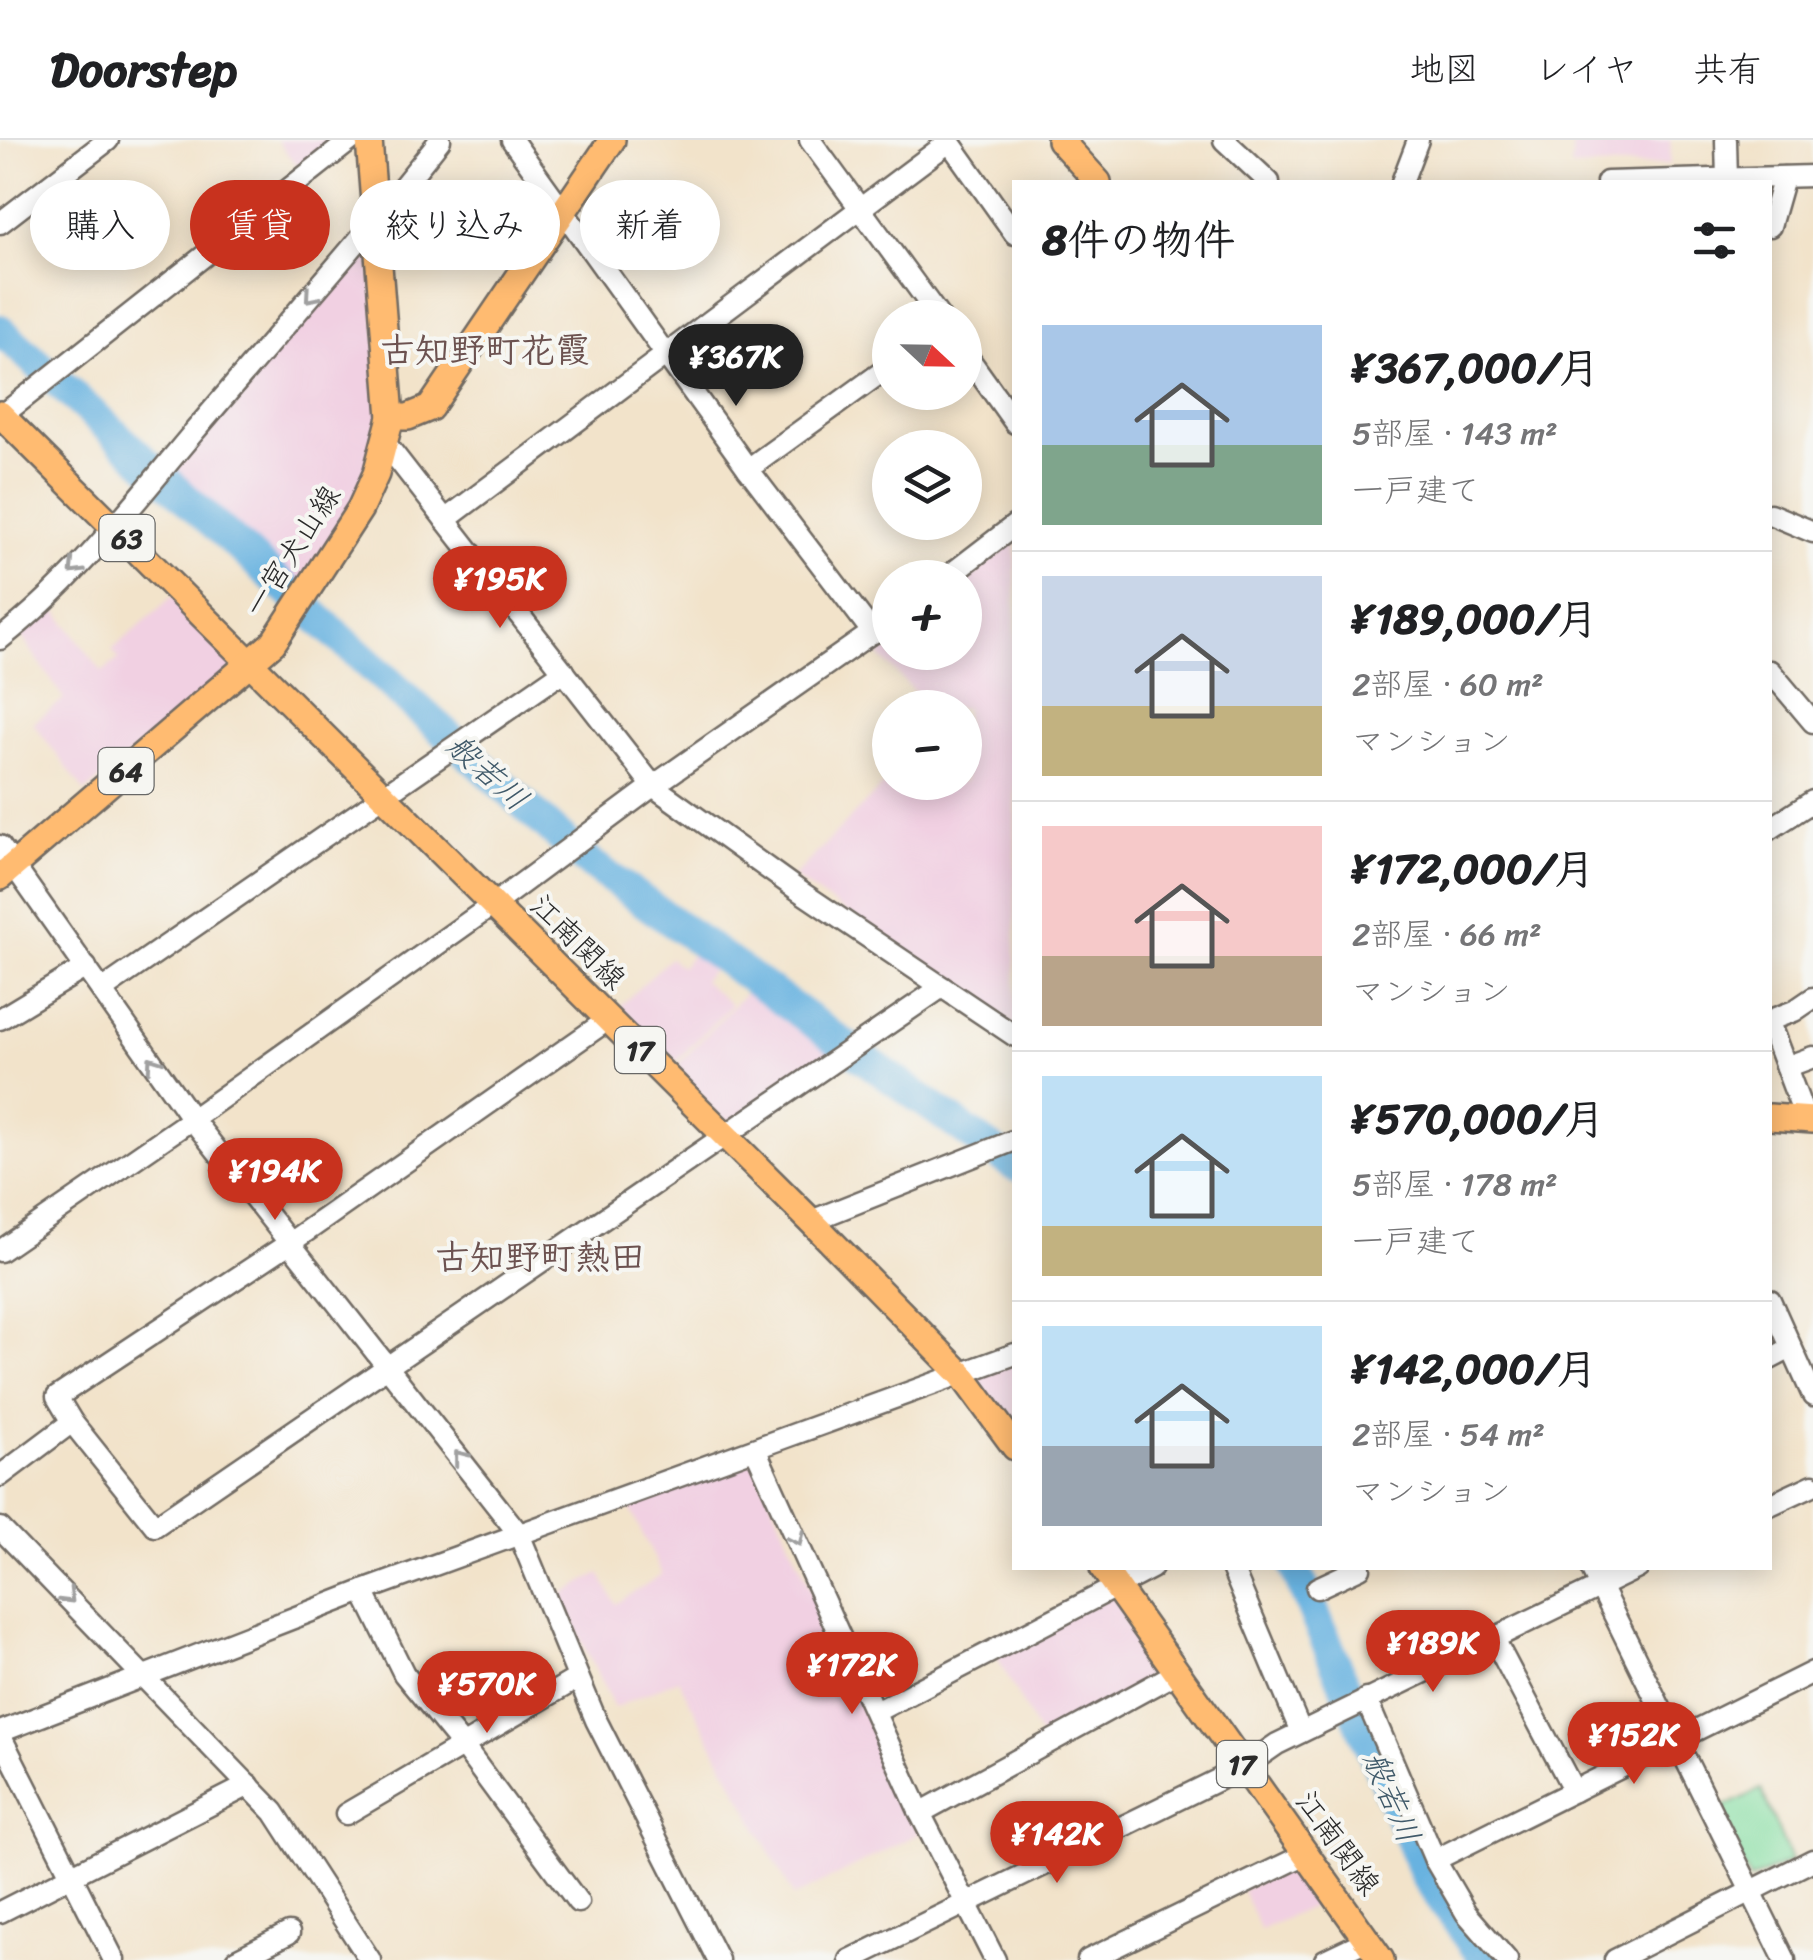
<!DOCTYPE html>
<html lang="ja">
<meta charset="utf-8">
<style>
:root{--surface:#fff;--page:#f2f2f2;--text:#202124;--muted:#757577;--line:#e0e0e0;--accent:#c8321e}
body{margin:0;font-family:Sriracha,"Klee One",sans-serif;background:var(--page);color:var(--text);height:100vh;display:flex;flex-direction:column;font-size:38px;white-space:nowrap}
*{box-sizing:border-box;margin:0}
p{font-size:32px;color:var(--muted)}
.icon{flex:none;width:55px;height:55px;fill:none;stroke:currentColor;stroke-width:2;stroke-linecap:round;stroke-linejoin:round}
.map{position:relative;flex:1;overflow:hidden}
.details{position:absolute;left:1012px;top:40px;width:760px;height:1390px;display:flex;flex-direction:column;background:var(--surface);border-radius:0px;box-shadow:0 5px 25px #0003}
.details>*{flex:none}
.top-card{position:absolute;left:30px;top:40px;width:832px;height:90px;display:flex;gap:20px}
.needle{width:65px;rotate:112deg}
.tools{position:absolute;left:872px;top:160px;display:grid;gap:20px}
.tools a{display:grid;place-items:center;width:110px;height:110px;border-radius:50%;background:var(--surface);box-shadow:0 5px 25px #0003;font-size:50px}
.price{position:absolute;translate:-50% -85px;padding:0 22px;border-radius:35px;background:var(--accent);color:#fff;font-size:32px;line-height:65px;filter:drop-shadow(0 2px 5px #0008)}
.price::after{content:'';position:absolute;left:50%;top:60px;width:30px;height:22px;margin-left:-15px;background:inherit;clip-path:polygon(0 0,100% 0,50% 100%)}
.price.current{background:#222;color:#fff}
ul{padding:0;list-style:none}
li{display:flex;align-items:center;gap:30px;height:250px;padding:0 30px}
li+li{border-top:2px solid var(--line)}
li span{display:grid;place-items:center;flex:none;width:280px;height:200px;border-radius:0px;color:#555}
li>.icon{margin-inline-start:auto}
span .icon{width:120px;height:120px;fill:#fffc;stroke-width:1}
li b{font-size:42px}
h2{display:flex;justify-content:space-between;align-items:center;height:120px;padding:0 30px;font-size:42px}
.tag{padding:0 35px;border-radius:45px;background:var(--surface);box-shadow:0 5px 25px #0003;font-size:35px;line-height:90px}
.tag.current{background:var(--accent);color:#fff}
header{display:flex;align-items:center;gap:60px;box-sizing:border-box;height:140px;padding:0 50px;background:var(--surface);border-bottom:2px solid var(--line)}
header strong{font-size:48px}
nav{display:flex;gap:55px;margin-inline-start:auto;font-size:35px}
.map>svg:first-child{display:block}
.built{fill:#f1d0e2}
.green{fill:#86dea3;stroke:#588467;stroke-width:2.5}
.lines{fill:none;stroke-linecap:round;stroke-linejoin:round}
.river{stroke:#67b2e0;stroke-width:32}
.minor-casing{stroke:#716b63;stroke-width:25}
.major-casing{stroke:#716b63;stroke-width:30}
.minor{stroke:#fff;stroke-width:20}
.major{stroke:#ffbb71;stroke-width:25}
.oneway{stroke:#a0a0a0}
.labels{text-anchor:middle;stroke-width:8;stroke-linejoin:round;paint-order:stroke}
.shield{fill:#f6f6f2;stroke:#686867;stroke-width:2.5}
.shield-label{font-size:28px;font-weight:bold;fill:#2b2b2b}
.street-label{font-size:30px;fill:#2b2b2b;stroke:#f6f6f2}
.water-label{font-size:32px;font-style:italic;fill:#405a6a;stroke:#f6f6f2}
.quarter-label{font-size:35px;font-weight:bold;fill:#6c5250;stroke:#f6f6f2}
</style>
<header>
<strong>Doorstep</strong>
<nav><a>地図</a><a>レイヤ</a><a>共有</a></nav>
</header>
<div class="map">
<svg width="1813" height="1820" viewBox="0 0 1813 1820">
<rect width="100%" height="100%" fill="#f6f6f2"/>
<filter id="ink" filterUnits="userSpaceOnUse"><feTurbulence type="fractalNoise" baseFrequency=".01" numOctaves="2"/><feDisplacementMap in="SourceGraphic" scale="20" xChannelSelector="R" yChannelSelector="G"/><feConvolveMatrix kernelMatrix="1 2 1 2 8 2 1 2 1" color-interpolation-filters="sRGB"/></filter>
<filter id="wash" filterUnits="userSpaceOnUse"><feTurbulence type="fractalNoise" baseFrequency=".0048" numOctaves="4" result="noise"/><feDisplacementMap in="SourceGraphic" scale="40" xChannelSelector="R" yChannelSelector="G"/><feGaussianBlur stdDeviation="2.25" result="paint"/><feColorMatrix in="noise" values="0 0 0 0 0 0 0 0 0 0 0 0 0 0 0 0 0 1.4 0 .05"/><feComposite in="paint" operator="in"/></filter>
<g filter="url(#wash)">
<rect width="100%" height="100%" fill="#f2e3ca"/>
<!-- built -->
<g class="built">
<path d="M277,0H342L302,33Z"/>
<path d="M1573,0H1670V24L1571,28Z"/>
<path d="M370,103L383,276L371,336L300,455L168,332Z"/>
<path d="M1015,401V886L793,737L890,638V642H965V568L929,567L879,515L890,505V512H965V443Z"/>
<path d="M174,455L242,524L85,652L33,583L64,559L18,491L49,460L102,532L119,519L112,510Z"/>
<path d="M698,808L717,823L703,841L731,865L671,927L615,871L670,818L681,827Z"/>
<path d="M750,848L839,911L728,988L672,931Z"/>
<path d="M1015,1219V1290L969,1236Z"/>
<path d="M753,1320L920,1693L794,1757L678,1539L614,1568L560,1456L600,1433L616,1464L662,1434L628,1364Z"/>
<path d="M1115,1451L1170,1532L1042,1601L995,1513Z"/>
<path d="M1304,1720L1332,1757L1260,1790L1242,1750Z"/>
</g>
<!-- green -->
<path class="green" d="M1761,1649L1791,1721L1750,1740L1715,1672Z"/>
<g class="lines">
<!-- river -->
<g class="river">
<path d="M0,190L584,719L1015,1026"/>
<path d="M1295,1428L1426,1737L1485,1820"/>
</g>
</g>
</g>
<g filter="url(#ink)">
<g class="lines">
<!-- minor casing -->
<g class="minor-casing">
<g id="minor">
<path d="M512,0L748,329L873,493"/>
<path d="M810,0L940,178"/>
<path d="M948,0L1015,94"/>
<path d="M1224,0L1269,42"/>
<path d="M1726,0L1727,41"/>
<path d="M1402,42L1418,0"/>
<path d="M1607,42L1813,36"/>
<path d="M0,83L108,0"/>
<path d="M1770,86L1784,37"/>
<path d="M965,213L1015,283"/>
<path d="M0,277L351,0"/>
<path d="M386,304L653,646L795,748L1015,896"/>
<path d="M748,329L890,226"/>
<path d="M1770,374L1813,392"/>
<path d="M445,380L949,2"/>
<path d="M946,438L1015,385"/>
<path d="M0,499C75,441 133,364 193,293C276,195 361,101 440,0"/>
<path d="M1770,531L1813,582"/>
<path d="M1770,689L1813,661"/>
<path d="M0,706L192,979L519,1394L596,1580L718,1820"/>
<path d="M102,850L564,531"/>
<path d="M0,879L86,827"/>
<path d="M1770,880L1794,871L1813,858"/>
<path d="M1770,885L1806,980"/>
<path d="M1786,927L1813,917"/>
<path d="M811,1081L1015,1000"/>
<path d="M0,1111L192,979L494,764L653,646L890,480"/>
<path d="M1770,1160L1813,1256"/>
<path d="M1770,1219L1791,1208"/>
<path d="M72,1282L155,1386L942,847"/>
<path d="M756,1311L920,1673L995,1820"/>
<path d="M0,1336L72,1282L57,1257L291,1102L609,879"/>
<path d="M1770,1365L1813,1345"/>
<path d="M0,1388L274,1672L370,1820"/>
<path d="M1232,1428L1301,1592"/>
<path d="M1591,1428L1785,1820"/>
<path d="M1317,1448L1360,1428"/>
<path d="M363,1451L404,1534L463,1606L578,1762"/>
<path d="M1493,1497L1574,1651"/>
<path d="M1366,1559L1435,1720L1466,1773L1507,1820"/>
<path d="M877,1571L1152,1428"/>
<path d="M0,1592L363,1451L1015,1214"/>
<path d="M0,1595L114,1820"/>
<path d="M920,1673L1176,1533"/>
<path d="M346,1674L578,1538"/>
<path d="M1435,1720L1813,1532"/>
<path d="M0,1772L249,1645"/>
<path d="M236,1820L289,1793"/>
<path d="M850,1820L1244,1627L1277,1604L1638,1428"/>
<path d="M1088,1820L1306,1714"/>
<path d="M1325,1820L1367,1800"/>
<path d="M1615,1820L1813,1720"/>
</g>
</g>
<!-- major casing -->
<g class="major-casing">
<g id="major">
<path d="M1060,0L1098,42"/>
<path d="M0,274L811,1081L962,1235L1015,1307"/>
<path d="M391,277H408L430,268L612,0"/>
<path d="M0,737L273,503L360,369L376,334L391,277L369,0"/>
<path d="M1770,977L1813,980"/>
<path d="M1103,1428L1381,1820"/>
</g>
</g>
<!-- minor -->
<use href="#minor" class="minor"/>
<!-- major -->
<use href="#major" class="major"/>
</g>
<!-- one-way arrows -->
<defs><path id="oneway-chevron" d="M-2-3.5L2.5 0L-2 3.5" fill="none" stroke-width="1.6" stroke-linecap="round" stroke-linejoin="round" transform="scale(2.5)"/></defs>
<g class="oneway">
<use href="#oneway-chevron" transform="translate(311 156) rotate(131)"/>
<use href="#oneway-chevron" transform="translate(75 428) rotate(134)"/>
<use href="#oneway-chevron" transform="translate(153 923) rotate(-125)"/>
<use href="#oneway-chevron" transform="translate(460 1317) rotate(-128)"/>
<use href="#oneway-chevron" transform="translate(797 1399) rotate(65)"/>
<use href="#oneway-chevron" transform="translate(68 1457) rotate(45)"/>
</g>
</g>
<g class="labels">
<!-- shield labels -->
<g class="shield">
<rect x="99.5" y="375" width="55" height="46" rx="8"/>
<rect x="98.5" y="608" width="55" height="46" rx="8"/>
<rect x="615" y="887" width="50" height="46" rx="8"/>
<rect x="1217" y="1601" width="50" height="46" rx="8"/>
</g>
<g class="shield-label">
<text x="127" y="408">63</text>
<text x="126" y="641">64</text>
<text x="640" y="920">17</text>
<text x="1242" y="1634">17</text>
</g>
<!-- street labels -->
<g class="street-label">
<text transform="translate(292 411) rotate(-57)" y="10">一宮犬山線</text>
<text transform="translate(578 802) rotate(45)" y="10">江南関線</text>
<text transform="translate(1338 1703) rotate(54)" y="10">江南関線</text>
</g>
<!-- water labels -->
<g class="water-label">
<text transform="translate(488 632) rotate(42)" y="11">般若川</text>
<text transform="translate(1392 1657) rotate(67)" y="11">般若川</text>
</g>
<!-- quarter labels -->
<g class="quarter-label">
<text x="485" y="222">古知野町花霞</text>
<text x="540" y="1129">古知野町熱田</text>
</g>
</g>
</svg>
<div class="tools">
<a><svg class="needle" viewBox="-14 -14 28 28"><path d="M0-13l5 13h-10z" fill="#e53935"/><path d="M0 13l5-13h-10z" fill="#757577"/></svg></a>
<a><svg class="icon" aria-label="layers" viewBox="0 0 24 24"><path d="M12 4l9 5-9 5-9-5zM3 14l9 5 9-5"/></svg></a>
<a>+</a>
<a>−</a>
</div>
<b class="price current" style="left:736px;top:269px">¥367K</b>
<b class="price" style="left:500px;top:491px">¥195K</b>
<b class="price" style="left:275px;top:1083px">¥194K</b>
<b class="price" style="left:1433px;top:1555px">¥189K</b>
<b class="price" style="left:852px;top:1577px">¥172K</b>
<b class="price" style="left:487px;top:1596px">¥570K</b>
<b class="price" style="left:1634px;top:1647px">¥152K</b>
<b class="price" style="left:1057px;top:1746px">¥142K</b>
<div class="top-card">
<a class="tag">購入</a>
<a class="tag current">賃貸</a>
<a class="tag">絞り込み</a>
<a class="tag">新着</a>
</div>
<section class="details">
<h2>8件の物件<svg class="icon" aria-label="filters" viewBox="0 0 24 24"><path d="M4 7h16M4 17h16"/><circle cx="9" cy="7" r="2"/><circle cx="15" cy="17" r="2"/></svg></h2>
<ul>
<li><span style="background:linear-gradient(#a9c7e8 60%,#7fa58c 0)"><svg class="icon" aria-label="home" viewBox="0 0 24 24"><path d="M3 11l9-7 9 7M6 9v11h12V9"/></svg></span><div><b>¥367,000/月</b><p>5部屋 · 143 m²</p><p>一戸建て</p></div></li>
<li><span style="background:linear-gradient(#c9d6e8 65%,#c2b280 0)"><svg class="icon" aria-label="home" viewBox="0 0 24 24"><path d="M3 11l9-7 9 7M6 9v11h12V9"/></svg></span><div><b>¥189,000/月</b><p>2部屋 · 60 m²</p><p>マンション</p></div></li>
<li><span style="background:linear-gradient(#f6c9c9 65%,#b9a48a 0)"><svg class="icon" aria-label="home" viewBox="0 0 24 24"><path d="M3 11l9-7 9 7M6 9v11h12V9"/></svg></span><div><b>¥172,000/月</b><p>2部屋 · 66 m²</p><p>マンション</p></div></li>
<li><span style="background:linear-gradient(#bfe0f5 75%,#c2b280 0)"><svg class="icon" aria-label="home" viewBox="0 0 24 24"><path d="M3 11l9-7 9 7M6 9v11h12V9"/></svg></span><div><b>¥570,000/月</b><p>5部屋 · 178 m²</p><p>一戸建て</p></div></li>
<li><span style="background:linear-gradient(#bfe0f5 60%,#9aa5b1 0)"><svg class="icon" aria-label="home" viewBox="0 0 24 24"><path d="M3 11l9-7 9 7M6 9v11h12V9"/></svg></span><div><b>¥142,000/月</b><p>2部屋 · 54 m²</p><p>マンション</p></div></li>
</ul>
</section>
</div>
